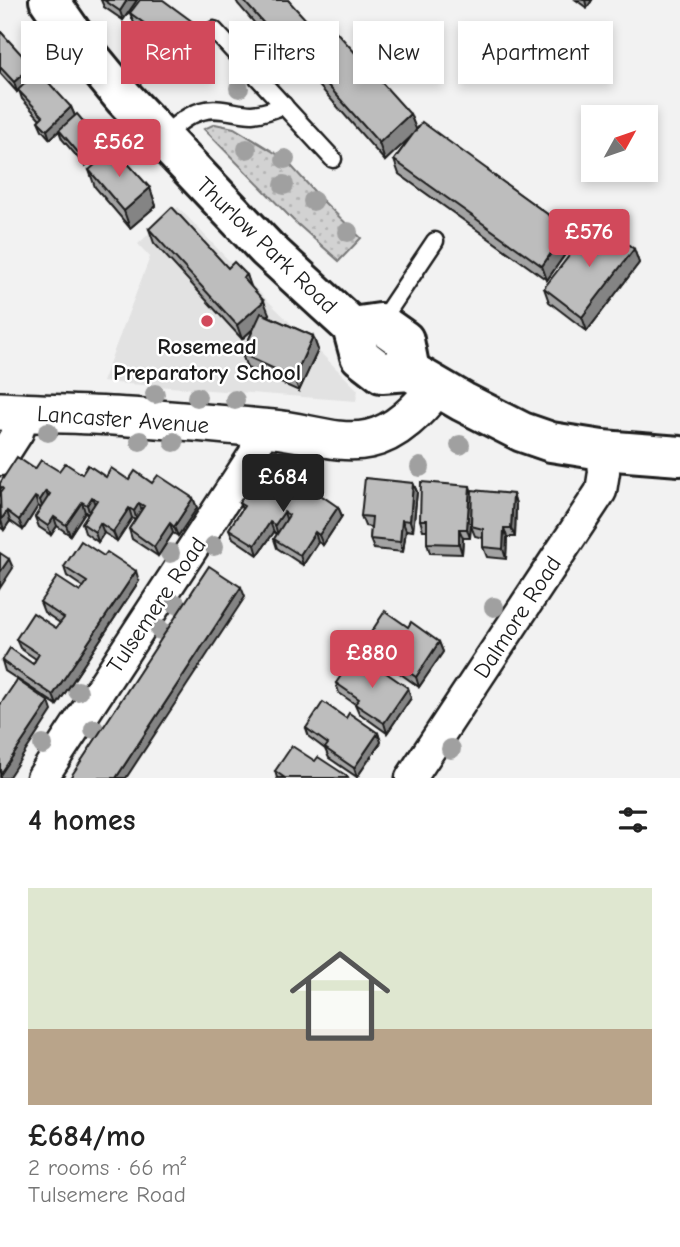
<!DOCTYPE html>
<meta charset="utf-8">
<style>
:root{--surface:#fff;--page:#f2f2f2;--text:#222;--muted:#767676;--accent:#d1495b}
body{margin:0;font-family:"Comic Neue",sans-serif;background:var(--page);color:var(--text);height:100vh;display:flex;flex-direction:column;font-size:26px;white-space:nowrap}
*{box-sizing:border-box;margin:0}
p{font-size:23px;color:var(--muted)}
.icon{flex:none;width:38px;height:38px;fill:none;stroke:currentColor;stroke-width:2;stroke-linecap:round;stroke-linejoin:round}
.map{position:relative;height:778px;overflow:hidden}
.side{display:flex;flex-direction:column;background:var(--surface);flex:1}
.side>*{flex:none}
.hud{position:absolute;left:21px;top:21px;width:639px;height:63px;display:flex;gap:14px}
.needle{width:46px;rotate:50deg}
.tools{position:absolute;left:581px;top:105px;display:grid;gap:14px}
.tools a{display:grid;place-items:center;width:77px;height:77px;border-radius:0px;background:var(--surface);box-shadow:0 4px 10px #0003;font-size:35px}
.price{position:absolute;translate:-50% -60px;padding:0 16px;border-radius:7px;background:var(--accent);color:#fff;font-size:23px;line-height:46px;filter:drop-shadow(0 2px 4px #0008)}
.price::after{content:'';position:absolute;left:50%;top:42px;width:21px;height:16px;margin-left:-10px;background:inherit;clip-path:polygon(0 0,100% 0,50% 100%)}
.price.on{background:#222;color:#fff}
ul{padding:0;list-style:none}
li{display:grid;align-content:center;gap:14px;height:371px;padding:0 28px}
li span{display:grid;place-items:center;height:217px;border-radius:0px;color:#555}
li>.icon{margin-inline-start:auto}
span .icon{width:126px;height:126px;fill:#fffc;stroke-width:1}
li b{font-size:30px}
h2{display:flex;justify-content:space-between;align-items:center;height:84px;padding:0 28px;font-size:30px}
.pill{padding:0 24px;border-radius:0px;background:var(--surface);box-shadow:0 4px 10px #0003;font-size:24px;line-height:63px}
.pill.on{background:var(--accent);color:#fff}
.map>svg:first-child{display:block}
.built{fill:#e2e2e2}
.grass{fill:url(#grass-dots);stroke:#777;stroke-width:2}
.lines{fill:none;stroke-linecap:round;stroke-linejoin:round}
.service-casing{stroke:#1c1c1c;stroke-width:21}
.minor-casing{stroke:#1c1c1c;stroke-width:35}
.tertiary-casing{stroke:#1c1c1c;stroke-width:42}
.trunk-casing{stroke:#1c1c1c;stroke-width:44}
.service{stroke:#fff;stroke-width:16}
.minor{stroke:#fff;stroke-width:30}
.tertiary{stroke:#fff;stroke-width:37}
.trunk{stroke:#fff;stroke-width:38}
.tree{fill:#a0a0a0}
.wall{fill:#a3a3a3;stroke:#1c1c1c;stroke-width:2}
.shaded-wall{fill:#848484;stroke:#1c1c1c;stroke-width:2}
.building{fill:#bdbdbd;stroke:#1c1c1c;stroke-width:2}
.poi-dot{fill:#d1495b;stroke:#fff;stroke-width:2.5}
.labels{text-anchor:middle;stroke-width:5;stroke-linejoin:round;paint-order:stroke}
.street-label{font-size:23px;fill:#1c1c1c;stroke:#fff}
.poi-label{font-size:23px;font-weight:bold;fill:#1c1c1c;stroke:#fff}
</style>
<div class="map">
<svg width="680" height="778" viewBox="0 0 680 778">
<defs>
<pattern id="grass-dots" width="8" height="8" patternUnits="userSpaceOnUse" patternTransform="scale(1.75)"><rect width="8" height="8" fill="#d2d2d2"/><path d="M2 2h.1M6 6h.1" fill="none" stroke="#b4b4b4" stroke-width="1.8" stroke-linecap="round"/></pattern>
</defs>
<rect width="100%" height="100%" fill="#f2f2f2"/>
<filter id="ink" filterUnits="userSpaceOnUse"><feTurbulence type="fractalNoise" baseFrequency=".0143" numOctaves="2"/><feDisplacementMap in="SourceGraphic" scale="14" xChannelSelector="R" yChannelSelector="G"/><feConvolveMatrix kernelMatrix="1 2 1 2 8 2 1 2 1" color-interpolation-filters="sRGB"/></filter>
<g filter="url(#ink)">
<!-- built -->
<path class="built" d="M178,207L251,284L358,390L356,401L102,382L150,257L138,244Z"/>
<!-- grass -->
<path class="grass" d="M215,124L234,128L285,159L322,200L361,238L339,261L293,220L204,129Z"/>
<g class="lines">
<!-- service casing -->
<g class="service-casing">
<g id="service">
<path d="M214,30L333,159"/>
<path d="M161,138C173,128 186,115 202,111C219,106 236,114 252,114C263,113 273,110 284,105"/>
<path d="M380,323L435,241"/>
</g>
</g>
<!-- minor casing -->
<g class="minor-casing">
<g id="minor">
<path d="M0,460L18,432L23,413"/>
<path d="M42,778L255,453L259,428"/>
<path d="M411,778L601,491L604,472L602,450"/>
</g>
</g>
<!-- tertiary casing -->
<g class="tertiary-casing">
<path id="tertiary" d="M0,411C43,414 86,414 129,417C177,420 225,425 273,429C304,431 338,446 369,439C397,433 419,409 436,388"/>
</g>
<!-- trunk casing -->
<g class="trunk-casing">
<g id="trunk">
<path d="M49,0L81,46L123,97L267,249L352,327L360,356L382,373L410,371L463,402L522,432L551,442L602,450L680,456"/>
<path d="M352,327L380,323L404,340L410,371"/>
</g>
</g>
<!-- service -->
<use href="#service" class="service"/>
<!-- minor -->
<use href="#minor" class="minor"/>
<!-- tertiary -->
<use href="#tertiary" class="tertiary"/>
<!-- trunk -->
<use href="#trunk" class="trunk"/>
</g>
<!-- trees -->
<g class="tree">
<circle cx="239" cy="88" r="10"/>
<circle cx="247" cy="149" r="10"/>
<circle cx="285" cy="159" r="10"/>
<circle cx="284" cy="185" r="10"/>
<circle cx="313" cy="201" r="10"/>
<circle cx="348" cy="232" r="10"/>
<circle cx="155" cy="394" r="10"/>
<circle cx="197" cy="397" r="10"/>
<circle cx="235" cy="400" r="10"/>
<circle cx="48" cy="432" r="10"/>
<circle cx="140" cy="441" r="10"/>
<circle cx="174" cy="442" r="10"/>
<circle cx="460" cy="445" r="10"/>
<circle cx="420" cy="467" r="10"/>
<circle cx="214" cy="546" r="10"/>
<circle cx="170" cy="553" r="10"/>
<circle cx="176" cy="604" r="10"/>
<circle cx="494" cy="607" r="10"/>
<circle cx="160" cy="630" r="10"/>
<circle cx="78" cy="691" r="10"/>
<circle cx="94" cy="729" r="10"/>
<circle cx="43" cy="745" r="10"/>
<circle cx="451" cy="749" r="10"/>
</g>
<!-- wall -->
<g class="wall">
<path d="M101,0H137L123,20L104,7Z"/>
<path d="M236,0H288L315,40L289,63L238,4Z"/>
<path d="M576,0H592L587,8Z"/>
<path d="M130,13L201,35L183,59L134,23Z"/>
<path d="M0,31L35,74L71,107L75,116L104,151L85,166L62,139L59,131L50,139L42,130L38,121L40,119L22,99L19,90L17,92L0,73Z"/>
<path d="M301,55L410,114L416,130L488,170L490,173L568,229L573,243L547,280L399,174L394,160L412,135L385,161L307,72Z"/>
<path d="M89,170L150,188L156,206L130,228L95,187Z"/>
<path d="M149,229L228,268L247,275L250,286L269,314L267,316L313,336L318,350L299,391L247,368L242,354L254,328L242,339L154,243Z"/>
<path d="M634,249L639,263L587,331L549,302L544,288Z"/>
<path d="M35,469L152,483L193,498L197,508L178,536L173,533L158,556L132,539L129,529L135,520L132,518L117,541L104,533L98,542L85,533L82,523L88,514L85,512L70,535L57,526L51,535L39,527L35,517L41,508L38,506L23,530L10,521L4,530L0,527V483Z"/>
<path d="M413,483L417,492L413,531L406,530L403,552L374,549L370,539L371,527L365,526L361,516Z"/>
<path d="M472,493L513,494L516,504L515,537H507L506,559L487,557L483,547V538L475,536L471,526V520L470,538H463L462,554L430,553L427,543V530H423L420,520Z"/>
<path d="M293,497L338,507L342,516L323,545L318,542L303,565L277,548L274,539L277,534L274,532L258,555L233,538L229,529L242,509L239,503Z"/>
<path d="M64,567L139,581L57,705L5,671L2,661L33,664L36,659L20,648L16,639L56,628L60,623L44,612L40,602L80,592L83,587L67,576Z"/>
<path d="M408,627L439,642L443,652L419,687L391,667L388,658L371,647L368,637Z"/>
<path d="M376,674L408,688L411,698L387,733L359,713L355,704L339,693L336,683Z"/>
<path d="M346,718L378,733L381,742L357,777L329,758L325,749L309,737L306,728Z"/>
<path d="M315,761L347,776L348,778H277L275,771Z"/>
</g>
<!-- shaded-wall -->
<g class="shaded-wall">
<path d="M127,0H137L123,20L120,11Z"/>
<path d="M585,0H592L587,8Z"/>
<path d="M309,23L315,40L289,63L283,45Z"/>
<path d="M197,25L201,35L183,59L180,49Z"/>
<path d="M32,66L35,75L17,92L14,82Z"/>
<path d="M71,107L75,116L50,139L47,130Z"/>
<path d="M410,114L417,131L385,161L379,143Z"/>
<path d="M100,141L104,151L85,166L82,157Z"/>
<path d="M150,188L156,206L130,228L124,211Z"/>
<path d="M568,229L573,243L547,280L542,266Z"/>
<path d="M634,249L639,263L587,331L582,317Z"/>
<path d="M247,275L252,289L243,278Z"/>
<path d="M264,301L269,314L242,339L237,325Z"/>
<path d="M313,336L318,350L299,391L294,378Z"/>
<path d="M413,483L417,492L413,531L410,521Z"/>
<path d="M470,486L473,496L470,538L467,529Z"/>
<path d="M46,491L49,501L43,510L40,500Z"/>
<path d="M513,494L516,504L515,537L511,528Z"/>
<path d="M35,497L38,506L23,530L19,520Z"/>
<path d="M92,497L96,507L90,515L87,505Z"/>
<path d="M193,498L197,508L178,536L174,527Z"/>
<path d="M82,502L85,512L70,535L66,525Z"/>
<path d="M139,503L143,513L137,521L134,511Z"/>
<path d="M338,507L342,516L323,545L319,535Z"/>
<path d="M129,508L132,518L117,541L113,532Z"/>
<path d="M7,511L10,521L4,530L1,520Z"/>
<path d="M284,512L287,522L278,535L275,525Z"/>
<path d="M54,517L57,526L51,535L48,526Z"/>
<path d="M402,520L406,530L403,552L400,542Z"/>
<path d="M270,522L274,532L258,555L255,545Z"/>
<path d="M100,523L104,533L98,542L95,532Z"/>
<path d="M170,523L173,533L158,556L154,547Z"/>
<path d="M504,528L507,537L506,559L503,549Z"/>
<path d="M459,529L463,538L462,554L459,544Z"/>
<path d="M315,532L318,542L303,565L300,555Z"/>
<path d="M9,559L13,568L0,588V572Z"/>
<path d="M136,571L139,581L57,705L53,695Z"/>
<path d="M241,587L245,597L126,778H116Z"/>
<path d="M439,642L443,652L419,687L416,677Z"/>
<path d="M408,688L411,698L387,733L384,723Z"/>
<path d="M49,702L52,711L8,778H0V775Z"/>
<path d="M378,733L381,742L357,777L354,768Z"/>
</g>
<!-- building -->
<g class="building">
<path d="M104,0H127L120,11Z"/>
<path d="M140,0H163L197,25L180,49L130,13Z"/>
<path d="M243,0H288L309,23L283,45Z"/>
<path d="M332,27L410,114L379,143L301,55Z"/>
<path d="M0,31L32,66L14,82L0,67Z"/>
<path d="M38,71L71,107L47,130L38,121L43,116L18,90Z"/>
<path d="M77,114L100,141L82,157L59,130Z"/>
<path d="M422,122L488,170V171L568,229L542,266L394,160Z"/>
<path d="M114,148L150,188L124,211L89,170Z"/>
<path d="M172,207L228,268L234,262L247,275L243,278L264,301L237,325L149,229Z"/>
<path d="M597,220L634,249L582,317L544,288Z"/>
<path d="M261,313L313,336L294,378L242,354Z"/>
<path d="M17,457L35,469L41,460L59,471L65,463L82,474L88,465L106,477L111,468L129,480L135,471L152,483L158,475L193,498L174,527L170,523L154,547L129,529L144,506L139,503L134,511L129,508L113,532L100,523L95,532L82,523L97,500L92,497L87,505L82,502L66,525L54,517L48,526L35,517L50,494L46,491L40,500L35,497L19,520L7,511L1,520L0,493L3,489L0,486V483Z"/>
<path d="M258,474L293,497L303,483L338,507L319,535L315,532L300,555L274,539L289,515L284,512L275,525L270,522L255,545L229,529L244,506L239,503Z"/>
<path d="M365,478L413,483L410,521L402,520L400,542L370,539L372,517L361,516Z"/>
<path d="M421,482L470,486L467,529H459V544L427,543V520H420Z"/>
<path d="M472,490L513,494L511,528H504L503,549L483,547V529L471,526Z"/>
<path d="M81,541L104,556L107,552L136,571L53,695L2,661L10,648L33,664L39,654L16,639L33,613L56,628L64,618L40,602L57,577L80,592L87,582L64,567Z"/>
<path d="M0,553L9,559L0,572Z"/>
<path d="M209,566L241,587L116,778H70Z"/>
<path d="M385,611L408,627L411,622L439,642L416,677L387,657L391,653L368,637Z"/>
<path d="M353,658L376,674L379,668L408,688L384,723L355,704L359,699L336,683Z"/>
<path d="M17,680L49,702L0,775V705Z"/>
<path d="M323,702L346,718L349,713L378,733L354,768L325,748L328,744L306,728Z"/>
<path d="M292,746L315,761L318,757L347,776L346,778H285L275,771Z"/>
</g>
</g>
<!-- markers -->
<circle class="poi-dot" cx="207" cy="321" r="7"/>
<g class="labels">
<!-- street labels -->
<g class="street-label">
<text transform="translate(267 245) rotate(44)" y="8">Thurlow Park Road</text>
<text transform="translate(123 419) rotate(4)" y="8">Lancaster Avenue</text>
<text transform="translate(156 605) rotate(-56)" y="8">Tulsemere Road</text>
<text transform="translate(517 617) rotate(-57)" y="8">Dalmore Road</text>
</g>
<!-- poi labels -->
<g class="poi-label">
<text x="207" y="354">Rosemead<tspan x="207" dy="26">Preparatory School</tspan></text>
</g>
</g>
</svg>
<div class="tools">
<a><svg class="needle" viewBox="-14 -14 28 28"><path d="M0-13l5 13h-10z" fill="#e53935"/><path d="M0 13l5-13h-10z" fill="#767676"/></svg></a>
</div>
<b class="price" style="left:119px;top:179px">£562</b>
<b class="price" style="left:589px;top:269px">£576</b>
<b class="price on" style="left:283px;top:514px">£684</b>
<b class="price" style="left:372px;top:690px">£880</b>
<div class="hud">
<a class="pill">Buy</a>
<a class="pill on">Rent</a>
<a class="pill">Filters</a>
<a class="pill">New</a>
<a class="pill">Apartment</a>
</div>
</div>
<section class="side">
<h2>4 homes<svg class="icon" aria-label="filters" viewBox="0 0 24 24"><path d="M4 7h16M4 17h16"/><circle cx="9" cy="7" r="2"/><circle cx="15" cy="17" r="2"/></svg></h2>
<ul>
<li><span style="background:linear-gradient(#dfe7d0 65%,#b9a48a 0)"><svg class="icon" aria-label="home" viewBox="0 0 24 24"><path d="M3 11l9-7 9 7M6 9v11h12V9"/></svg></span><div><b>£684/mo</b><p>2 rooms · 66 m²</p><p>Tulsemere Road</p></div></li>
</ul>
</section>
